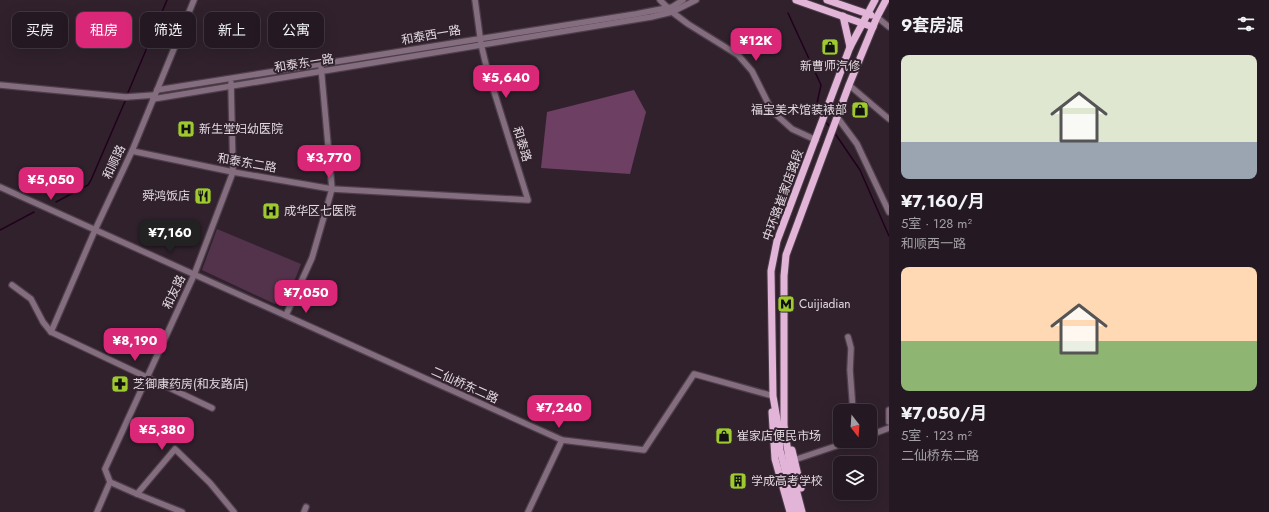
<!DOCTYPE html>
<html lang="zh">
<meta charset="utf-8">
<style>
:root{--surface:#241922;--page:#30262f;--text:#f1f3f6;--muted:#a3a0a5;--line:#413840;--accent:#db2777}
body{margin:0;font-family:Jost,"Noto Sans SC",sans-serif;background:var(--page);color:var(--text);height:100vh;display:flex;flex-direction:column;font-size:15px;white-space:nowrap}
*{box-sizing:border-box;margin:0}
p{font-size:13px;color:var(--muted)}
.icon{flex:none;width:22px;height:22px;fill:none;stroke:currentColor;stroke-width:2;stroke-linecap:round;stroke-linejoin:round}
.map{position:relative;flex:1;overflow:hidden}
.panel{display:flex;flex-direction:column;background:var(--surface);width:380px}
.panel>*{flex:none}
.banner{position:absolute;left:12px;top:12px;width:380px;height:36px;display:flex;gap:8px}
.needle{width:26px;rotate:163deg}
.fabs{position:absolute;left:833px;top:404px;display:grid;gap:8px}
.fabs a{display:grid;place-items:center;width:44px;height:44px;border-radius:8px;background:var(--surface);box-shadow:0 4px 16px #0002,0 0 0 1px var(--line);font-size:20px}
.price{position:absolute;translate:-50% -34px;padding:0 9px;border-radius:8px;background:var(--accent);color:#fff;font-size:13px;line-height:26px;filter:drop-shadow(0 1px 2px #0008)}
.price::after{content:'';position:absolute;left:50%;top:24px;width:12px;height:9px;margin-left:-6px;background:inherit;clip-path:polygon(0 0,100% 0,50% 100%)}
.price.selected{background:#222;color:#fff}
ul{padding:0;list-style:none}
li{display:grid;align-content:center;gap:8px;height:212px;padding:0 12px}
li span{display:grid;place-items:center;height:124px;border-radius:8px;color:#555}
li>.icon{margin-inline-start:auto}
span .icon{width:72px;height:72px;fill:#fffc;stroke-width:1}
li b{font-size:17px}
h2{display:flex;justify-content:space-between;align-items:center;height:48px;padding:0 12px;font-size:17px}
.pill{padding:0 14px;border-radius:8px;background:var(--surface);box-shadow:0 4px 16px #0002,0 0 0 1px var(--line);font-size:14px;line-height:36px}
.pill.selected{background:var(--accent);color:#fff}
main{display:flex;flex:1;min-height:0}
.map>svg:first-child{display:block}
.green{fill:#52334b}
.forest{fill:#6d3f63}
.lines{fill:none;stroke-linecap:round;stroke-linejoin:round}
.stream{stroke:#21001c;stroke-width:1.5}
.minor-casing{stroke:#4d3e4a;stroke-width:8}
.major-casing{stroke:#4d3e4a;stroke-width:9}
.minor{stroke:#836d7e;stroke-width:5.5}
.major{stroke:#e2b4d7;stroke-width:7}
.labels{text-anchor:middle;stroke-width:4;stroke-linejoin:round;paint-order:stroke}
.street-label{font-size:12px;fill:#e3d8e0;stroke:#30212d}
.poi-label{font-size:12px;fill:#e3d8e0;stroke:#30212d;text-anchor:start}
</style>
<main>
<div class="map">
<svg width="889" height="512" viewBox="0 0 889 512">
<rect width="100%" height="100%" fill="#30212d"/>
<!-- green -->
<path class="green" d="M217,229L301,264L289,295L275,304L202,270Z"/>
<!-- forest -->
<path class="forest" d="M634,90L646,112L630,174L541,168L547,112Z"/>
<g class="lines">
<!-- stream -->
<g class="stream">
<path d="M788,13L821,85L816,108L822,116"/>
<path d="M127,95L167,0"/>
<path d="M825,121L830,127"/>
<path d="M834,132L860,170L889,236"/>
<path d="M56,202L88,185L91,180L126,99"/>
<path d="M0,230L34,212"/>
</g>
<!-- minor casing -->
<g class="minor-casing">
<g id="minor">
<path d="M660,0L668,8"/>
<path d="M672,12L688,24L738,55L752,71L772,111L792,129L816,140"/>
<path d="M877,17L889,27"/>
<path d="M0,85L126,97L155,95"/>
<path d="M849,85L889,119"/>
<path d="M157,90L636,14L672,7L683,0"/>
<path d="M153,99L651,17L672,12L696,0"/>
<path d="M837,117L857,144L889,212"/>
<path d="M132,151L233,172L332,189L528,200L487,69L481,44L475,0"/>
<path d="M0,187L562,440L644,450L694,374L773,396"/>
<path d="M12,285L31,299L43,322L51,332L212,408"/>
<path d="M286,315L312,258L332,189L321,67"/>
<path d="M51,332L95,230L132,151L194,0"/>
<path d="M848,337L851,348L850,370L853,411"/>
<path d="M889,410V422"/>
<path d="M870,435L889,428"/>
<path d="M794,460L851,441"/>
<path d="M110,482L105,469L194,275L233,172L231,83"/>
<path d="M137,494L182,512"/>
<path d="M97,512L110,482L137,494L175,449L210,483L234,512"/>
<path d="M304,512L306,507"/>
<path d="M528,512L562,440"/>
</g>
</g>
<!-- major casing -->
<g class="major-casing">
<g id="major">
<path d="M796,0L873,27"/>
<path d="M827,0L871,15"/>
<path d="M843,16L850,47"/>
<path d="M772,412L775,459L790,512"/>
<path d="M792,450L801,488"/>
<path d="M796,512L780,450L778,425L773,396L771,271L777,241L850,47L875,0"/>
<path d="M802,512L790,466L784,425V276L786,255L849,85L877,17L886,0"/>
</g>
</g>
<!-- minor -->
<use href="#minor" class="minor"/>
<!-- major -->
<use href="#major" class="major"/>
</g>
<!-- icons -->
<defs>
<g id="shop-square" transform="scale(0.9)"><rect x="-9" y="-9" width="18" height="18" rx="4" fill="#9eca2f" stroke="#30212d"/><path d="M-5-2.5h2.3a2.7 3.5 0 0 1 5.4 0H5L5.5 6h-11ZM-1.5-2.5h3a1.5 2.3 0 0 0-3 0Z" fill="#111"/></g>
<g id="hospital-square" transform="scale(0.9)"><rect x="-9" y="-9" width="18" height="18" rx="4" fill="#9eca2f" stroke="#30212d"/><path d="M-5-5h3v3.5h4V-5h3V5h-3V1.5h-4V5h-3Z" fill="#111"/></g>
<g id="restaurant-square" transform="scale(0.9)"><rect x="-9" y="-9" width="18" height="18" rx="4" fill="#9eca2f" stroke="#30212d"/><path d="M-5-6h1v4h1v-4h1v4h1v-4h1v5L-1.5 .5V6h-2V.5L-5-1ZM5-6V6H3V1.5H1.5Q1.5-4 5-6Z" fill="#111"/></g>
<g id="metro-square" transform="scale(0.9)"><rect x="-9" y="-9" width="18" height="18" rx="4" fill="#9eca2f" stroke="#30212d"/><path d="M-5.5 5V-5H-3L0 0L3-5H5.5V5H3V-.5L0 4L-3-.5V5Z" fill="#111"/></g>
<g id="pharmacy-square" transform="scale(0.9)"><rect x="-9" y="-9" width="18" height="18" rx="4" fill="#9eca2f" stroke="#30212d"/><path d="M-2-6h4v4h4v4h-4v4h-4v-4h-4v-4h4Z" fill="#111"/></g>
<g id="building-square" transform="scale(0.9)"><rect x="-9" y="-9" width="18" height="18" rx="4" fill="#9eca2f" stroke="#30212d"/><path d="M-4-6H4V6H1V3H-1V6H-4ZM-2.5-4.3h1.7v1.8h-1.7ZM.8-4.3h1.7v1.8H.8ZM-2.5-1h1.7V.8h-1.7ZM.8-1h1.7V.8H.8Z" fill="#111"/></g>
</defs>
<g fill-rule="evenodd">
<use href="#shop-square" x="830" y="47"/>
<use href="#shop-square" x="860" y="110"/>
<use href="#hospital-square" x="186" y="129"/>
<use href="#restaurant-square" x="203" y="196"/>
<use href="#hospital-square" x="271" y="211"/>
<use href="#metro-square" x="786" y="304"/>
<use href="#pharmacy-square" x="120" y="384"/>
<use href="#shop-square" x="724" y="436"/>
<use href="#building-square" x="738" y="481"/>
</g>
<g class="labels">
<!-- street labels -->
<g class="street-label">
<text transform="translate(431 35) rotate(-10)" y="4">和泰西一路</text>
<text transform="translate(304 63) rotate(-9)" y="4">和泰东一路</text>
<text transform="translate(522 144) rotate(73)" y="4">和泰路</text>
<text transform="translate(114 162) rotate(-65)" y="4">和顺路</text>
<text transform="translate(247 163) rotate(10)" y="4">和泰东二路</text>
<text transform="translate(783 195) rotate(-70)" y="4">中环路崔家店路段</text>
<text transform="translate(174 292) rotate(-65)" y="4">和友路</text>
<text transform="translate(465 385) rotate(24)" y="4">二仙桥东二路</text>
</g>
<!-- poi labels -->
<g class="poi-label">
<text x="830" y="70" text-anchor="middle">新曹师汽修</text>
<text x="847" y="114" text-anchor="end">福宝美术馆装裱部</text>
<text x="199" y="133">新生堂妇幼医院</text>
<text x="190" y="200" text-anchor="end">舜鸿饭店</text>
<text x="284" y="215">成华区七医院</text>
<text x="799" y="308">Cuijiadian</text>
<text x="133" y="388">芝御康药房(和友路店)</text>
<text x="737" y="440">崔家店便民市场</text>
<text x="751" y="485">学成高考学校</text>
</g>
</g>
</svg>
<div class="fabs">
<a><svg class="needle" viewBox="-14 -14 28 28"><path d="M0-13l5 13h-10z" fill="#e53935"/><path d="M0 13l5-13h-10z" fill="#a3a0a5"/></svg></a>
<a><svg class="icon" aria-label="layers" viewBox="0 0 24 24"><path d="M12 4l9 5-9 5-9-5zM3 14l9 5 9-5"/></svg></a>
</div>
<b class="price" style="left:756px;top:62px">¥12K</b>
<b class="price" style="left:506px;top:99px">¥5,640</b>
<b class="price" style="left:329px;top:179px">¥3,770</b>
<b class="price" style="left:51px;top:201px">¥5,050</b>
<b class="price selected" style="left:170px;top:254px">¥7,160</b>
<b class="price" style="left:306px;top:314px">¥7,050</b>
<b class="price" style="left:135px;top:362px">¥8,190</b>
<b class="price" style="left:559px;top:429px">¥7,240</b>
<b class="price" style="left:162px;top:451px">¥5,380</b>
<div class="banner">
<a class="pill">买房</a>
<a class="pill selected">租房</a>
<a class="pill">筛选</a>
<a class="pill">新上</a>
<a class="pill">公寓</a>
</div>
</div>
<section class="panel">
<h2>9套房源<svg class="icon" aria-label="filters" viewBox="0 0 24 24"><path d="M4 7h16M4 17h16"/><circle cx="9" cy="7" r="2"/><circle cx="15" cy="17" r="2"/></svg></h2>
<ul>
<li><span style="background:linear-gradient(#dfe7d0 70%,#9aa5b1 0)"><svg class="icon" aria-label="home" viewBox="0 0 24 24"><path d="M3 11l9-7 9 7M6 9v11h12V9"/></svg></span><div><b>¥7,160/月</b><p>5室 · 128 m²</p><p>和顺西一路</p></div></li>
<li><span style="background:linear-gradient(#ffd9b3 60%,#8fb573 0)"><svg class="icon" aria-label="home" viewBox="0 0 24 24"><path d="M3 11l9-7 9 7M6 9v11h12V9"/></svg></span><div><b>¥7,050/月</b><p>5室 · 123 m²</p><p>二仙桥东二路</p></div></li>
</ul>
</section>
</main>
